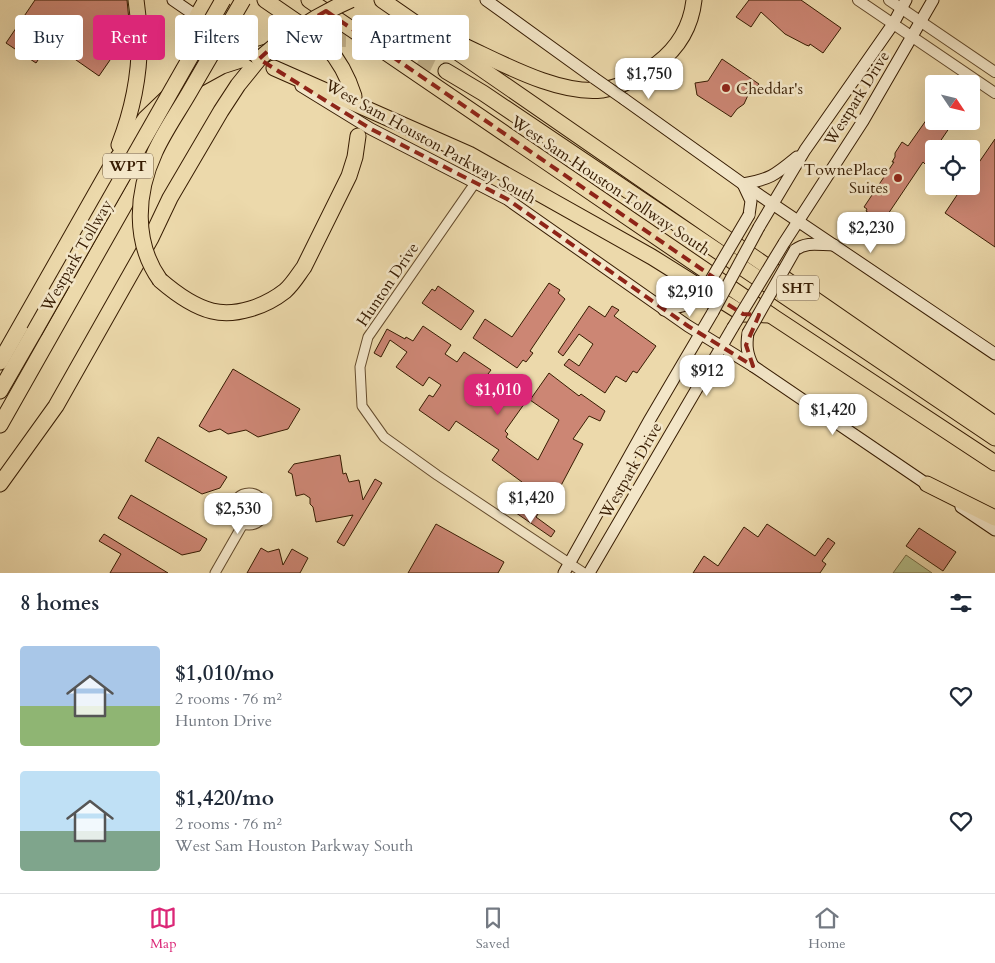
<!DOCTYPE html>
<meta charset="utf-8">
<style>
:root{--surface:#fff;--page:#f2f2f3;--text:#1f2937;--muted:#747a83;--line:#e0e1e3;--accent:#db2777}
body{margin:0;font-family:Cardo,serif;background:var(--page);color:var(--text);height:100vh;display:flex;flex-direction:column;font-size:19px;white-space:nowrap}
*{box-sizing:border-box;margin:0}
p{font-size:16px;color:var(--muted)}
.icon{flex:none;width:28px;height:28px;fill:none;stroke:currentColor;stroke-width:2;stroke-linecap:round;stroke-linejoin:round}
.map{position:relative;height:573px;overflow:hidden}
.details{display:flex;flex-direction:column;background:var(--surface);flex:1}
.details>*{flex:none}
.top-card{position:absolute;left:15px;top:15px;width:500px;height:45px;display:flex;gap:10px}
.needle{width:32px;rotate:125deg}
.controls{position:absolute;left:925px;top:75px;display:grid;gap:10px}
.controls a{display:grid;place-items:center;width:55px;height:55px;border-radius:5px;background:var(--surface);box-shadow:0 5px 20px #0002;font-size:25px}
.price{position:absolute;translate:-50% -42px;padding:0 11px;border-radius:10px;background:#fff;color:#222;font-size:16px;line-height:32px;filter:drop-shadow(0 1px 2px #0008)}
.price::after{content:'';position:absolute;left:50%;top:30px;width:15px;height:11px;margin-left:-8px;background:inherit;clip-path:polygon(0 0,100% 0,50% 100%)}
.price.active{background:var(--accent);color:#fff}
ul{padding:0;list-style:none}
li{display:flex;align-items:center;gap:15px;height:125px;padding:0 20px}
li span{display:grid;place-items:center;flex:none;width:140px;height:100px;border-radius:5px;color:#555}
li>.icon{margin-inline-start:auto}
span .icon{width:60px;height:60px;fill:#fffc;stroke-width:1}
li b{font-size:21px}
h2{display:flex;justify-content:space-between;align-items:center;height:60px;padding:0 20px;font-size:21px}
.pill{padding:0 18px;border-radius:5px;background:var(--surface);box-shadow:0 5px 20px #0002;font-size:18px;line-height:45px}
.pill.active{background:var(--accent);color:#fff}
.dock{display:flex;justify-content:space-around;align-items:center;height:70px;border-top:1px solid var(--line);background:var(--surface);font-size:14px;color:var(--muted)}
.dock a{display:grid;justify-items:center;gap:2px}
.dock .active{color:var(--accent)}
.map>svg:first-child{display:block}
.green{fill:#b5c08b;stroke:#766e46}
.building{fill:#cc8674;stroke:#371c02}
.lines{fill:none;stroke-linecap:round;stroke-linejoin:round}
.motorway-tunnel{stroke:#c8b389;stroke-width:15;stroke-dasharray:15 8;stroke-linecap:butt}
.minor-casing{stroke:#644b2c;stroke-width:11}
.tertiary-casing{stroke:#644b2c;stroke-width:12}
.secondary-casing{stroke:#371c02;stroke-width:13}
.motorway-casing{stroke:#371c02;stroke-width:17}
.minor{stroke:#f3e6c8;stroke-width:9}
.tertiary{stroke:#f3e6c8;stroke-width:10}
.secondary{stroke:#f3e6c8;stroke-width:11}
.motorway{stroke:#ecd9ab;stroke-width:15}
.secondary-bridge-casing{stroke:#371c02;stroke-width:13;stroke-linecap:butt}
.motorway-bridge-casing{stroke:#371c02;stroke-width:17;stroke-linecap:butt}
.secondary-bridge{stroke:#f3e6c8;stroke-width:11}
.motorway-bridge{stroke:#ecd9ab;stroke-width:15}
.marked{fill:none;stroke:#8f2418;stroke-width:4;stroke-dasharray:10 6;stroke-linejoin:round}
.poi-dot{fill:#8f2418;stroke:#f3e6c8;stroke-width:2}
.labels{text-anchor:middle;stroke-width:5;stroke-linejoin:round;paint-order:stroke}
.shield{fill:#f3e6c8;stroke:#6f593d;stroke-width:1}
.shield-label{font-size:15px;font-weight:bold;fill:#371c02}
.poi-label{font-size:16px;fill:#371c02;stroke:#f3e6c8;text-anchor:start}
.street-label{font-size:16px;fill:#371c02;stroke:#f3e6c8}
</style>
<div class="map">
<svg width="995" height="573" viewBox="0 0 995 573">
<rect width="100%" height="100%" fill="#ecd9ab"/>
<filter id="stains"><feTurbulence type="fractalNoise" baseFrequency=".004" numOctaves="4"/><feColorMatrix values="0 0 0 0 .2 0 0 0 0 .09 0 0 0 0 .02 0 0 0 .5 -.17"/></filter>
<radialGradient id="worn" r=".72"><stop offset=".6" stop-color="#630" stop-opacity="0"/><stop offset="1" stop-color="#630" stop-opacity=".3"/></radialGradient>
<!-- green -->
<path class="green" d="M906,555L932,573H893Z"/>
<!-- building -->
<g class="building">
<path d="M35,0H127L130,31L99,76L56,46L54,49L48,45L36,63L6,43Z"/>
<path d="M749,0H801L841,28L823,53L810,44L809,46L806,45L785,34L761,12L751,27L736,17Z"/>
<path d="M722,59L759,84L751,95L749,93L744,104L737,109L731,117L697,95L695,83L708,81Z"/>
<path d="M934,109V121H954L935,149H934L925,164L923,162L884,220L880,218L879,220L866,211L867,209L864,207L894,162H892L895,157V153L902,142L908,146Z"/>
<path d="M995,139V247L945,213L963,186H971V174Z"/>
<path d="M549,283L560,290L558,293L565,299L530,351L533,353L526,362L523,360L517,368L473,338L485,319L512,337Z"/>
<path d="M438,286L474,311L461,330L422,303L432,289L435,291Z"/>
<path d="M589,306L605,317L612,306L619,310L614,316L656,346L637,373L633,371L626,382L616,376L605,393L564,365L569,359L579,366L593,344L579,334L563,356L558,352Z"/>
<path d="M423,326L451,345L445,354L457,362L464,352L491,370L488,374L527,400L505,431L508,434L506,437L538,460L559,420L530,400L549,373L579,396L581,394L605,411L600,421L589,416L573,439L583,444L556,495L552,493L536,517L555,531L551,537L506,506L522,482L492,460L499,450L456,421L449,431L419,410L429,395L433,397L441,385L429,377L423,386L396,367L407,352L390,340L381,357L374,353L387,329L405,339L406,337L413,341Z"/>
<path d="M233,369L300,409L288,429L258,437L246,430L228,434L220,429L209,432L199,426Z"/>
<path d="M158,437L227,477L220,488L202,494L145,461Z"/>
<path d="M340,455L343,474L346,473L349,482L359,480L363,500L375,479L382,483L344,546L337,542L353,515L316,522L313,507L310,504V498L304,494L296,496L292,474L288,472L294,464Z"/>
<path d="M131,495L207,539L200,551L182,555L118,518Z"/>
<path d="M436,524L504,562L498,573H408Z"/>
<path d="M767,524L815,556L828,538L835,543L822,561L826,564L820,573H693L704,556L718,566L744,527L758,537Z"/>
<path d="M919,528L956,552L943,571L906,546Z"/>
<path d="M104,534L168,573H110L121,554L99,541Z"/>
<path d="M261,548L268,552L279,549L283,565L292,549L308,558L300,573H247Z"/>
</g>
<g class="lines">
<!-- motorway-tunnel -->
<path class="motorway-tunnel" d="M331,39L368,40L401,49L446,71"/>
<!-- minor casing -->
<g class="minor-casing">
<g id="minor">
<path d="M475,183L368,337L360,367L362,406L384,437L437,475L584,573"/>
<circle cx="249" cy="509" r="16"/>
<path d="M215,573L243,524"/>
</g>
</g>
<!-- tertiary casing -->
<g class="tertiary-casing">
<g id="tertiary">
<path d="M858,0L995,93"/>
<path d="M889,0L995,72"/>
</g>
</g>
<!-- secondary casing -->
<g class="secondary-casing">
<g id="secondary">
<path d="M173,0L247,51"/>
<path d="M486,0L594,78"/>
<path d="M301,86L371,129L507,199L688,326L753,366L934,489"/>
<path d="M624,99L743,184L995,354"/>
<path d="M749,215L751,201L743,184C771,179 775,175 797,157"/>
<path d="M759,227L805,150L893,24L906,0"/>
<path d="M784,243L863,121L933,0"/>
<path d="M795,250C807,241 819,245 834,245"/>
<path d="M664,310C679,307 691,305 702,295"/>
<path d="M748,333C746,346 747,354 753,366"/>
<path d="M961,507L995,530"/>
<path d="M564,573L649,421L713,312"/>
<path d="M589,573L733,327"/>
</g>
</g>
<!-- motorway casing -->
<g class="motorway-casing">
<g id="motorway">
<path d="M265,0L313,33"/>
<path d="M309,0L775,318L995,463"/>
<path d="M382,0L995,424"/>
<path d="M197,16L206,0"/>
<path d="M460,44C500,62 557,95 602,90C621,87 642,76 657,64C678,48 691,27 694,0"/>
<path d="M326,46C340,61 348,77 354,96"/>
<path d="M274,68L469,154L652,257L743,314L770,315"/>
<path d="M446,71L483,93L995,438"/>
<path d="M119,145C137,99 144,49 136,0"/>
<path d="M160,280C175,293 192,306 212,311C236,317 266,306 285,291C293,284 298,275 304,267L349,176L355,157L358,136"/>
<path d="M0,362L109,170L145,119L171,94L222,66L291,44L331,39"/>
<path d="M0,391L34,332"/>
<path d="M0,425L146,167"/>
<path d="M0,484L56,406L151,238L170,198L221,111L238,85L259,59"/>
<path d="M927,484L995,518"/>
</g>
</g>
<!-- minor -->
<use href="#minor" class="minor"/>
<!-- tertiary -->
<use href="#tertiary" class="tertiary"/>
<!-- secondary -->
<use href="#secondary" class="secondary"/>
<!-- motorway -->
<use href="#motorway" class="motorway"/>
<!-- secondary-bridge casing -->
<g class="secondary-bridge-casing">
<g id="secondary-bridge">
<path d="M247,51L259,59"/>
<path d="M594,78L624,99"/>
<path d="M702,295L749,215"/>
<path d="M713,312L759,227"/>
<path d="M733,327L784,243"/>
<path d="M748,333L795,250"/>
</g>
</g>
<!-- motorway-bridge casing -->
<g class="motorway-bridge-casing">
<g id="motorway-bridge">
<path d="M314,33L326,46"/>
<path d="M259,59C287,34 317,15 351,0"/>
<path d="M160,280C133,242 136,193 155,152C164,132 178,112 189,93C207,62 225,31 243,0"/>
<path d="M34,332L223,0"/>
</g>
</g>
<!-- secondary-bridge -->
<use href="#secondary-bridge" class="secondary-bridge"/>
<!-- motorway-bridge -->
<use href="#motorway-bridge" class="motorway-bridge"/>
</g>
<!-- marked area -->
<path class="marked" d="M326,11L713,277L705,290L743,314L759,315L746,345L753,366L688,326L507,199L371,129L259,59L270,49L323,40L302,25Z"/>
<!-- markers -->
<g class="poi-dot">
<circle cx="726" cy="88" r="5"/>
<circle cx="898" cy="178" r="5"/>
</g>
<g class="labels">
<!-- shield labels -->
<g class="shield">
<rect x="103" y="153.5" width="50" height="25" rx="4"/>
<rect x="777" y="275.5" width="42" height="25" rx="4"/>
</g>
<g class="shield-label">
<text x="128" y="171">WPT</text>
<text x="798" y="293">SHT</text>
</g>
<!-- poi labels -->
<g class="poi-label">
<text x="736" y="94">Cheddar's</text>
<text x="888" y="175" text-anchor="end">TownePlace<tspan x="888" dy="18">Suites</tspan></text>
</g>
<!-- street labels -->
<g class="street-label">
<text transform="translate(856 98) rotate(-58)" y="6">Westpark Drive</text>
<text transform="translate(431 141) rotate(29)" y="6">West Sam Houston Parkway South</text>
<text transform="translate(611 185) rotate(34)" y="6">West Sam Houston Tollway South</text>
<text transform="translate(76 255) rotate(-60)" y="6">Westpark Tollway</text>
<text transform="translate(387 284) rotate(-56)" y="6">Hunton Drive</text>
<text transform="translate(630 470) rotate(-60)" y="6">Westpark Drive</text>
</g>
</g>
<rect width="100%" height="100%" filter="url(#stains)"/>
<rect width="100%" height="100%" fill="url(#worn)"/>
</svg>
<div class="controls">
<a><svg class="needle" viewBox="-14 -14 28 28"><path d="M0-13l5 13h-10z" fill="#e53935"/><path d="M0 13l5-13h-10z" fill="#747a83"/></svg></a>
<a><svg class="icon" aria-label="locate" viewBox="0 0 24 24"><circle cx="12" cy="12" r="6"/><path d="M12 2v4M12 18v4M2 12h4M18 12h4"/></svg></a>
</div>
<b class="price" style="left:649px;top:100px">$1,750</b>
<b class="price" style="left:871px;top:254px">$2,230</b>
<b class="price" style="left:690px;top:318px">$2,910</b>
<b class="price" style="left:707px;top:397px">$912</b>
<b class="price active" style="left:498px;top:416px">$1,010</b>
<b class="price" style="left:833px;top:436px">$1,420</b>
<b class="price" style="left:531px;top:524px">$1,420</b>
<b class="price" style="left:238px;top:535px">$2,530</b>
<div class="top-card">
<a class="pill">Buy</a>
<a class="pill active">Rent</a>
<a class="pill">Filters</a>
<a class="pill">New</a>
<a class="pill">Apartment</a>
</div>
</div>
<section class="details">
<h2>8 homes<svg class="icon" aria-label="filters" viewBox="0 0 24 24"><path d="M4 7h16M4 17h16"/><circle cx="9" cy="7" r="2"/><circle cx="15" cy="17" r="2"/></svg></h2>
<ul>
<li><span style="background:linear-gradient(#a9c7e8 60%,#8fb573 0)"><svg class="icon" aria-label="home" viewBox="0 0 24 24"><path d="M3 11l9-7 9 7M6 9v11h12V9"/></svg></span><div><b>$1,010/mo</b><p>2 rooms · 76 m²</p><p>Hunton Drive</p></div><svg class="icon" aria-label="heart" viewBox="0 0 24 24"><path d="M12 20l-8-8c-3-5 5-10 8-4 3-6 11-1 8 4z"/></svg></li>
<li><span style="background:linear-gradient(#bfe0f5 60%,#7fa58c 0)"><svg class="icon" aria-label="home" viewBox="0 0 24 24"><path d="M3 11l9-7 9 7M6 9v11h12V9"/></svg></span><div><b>$1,420/mo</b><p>2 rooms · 76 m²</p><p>West Sam Houston Parkway South</p></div><svg class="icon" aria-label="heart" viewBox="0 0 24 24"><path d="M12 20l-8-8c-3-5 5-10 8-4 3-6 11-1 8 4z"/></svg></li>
</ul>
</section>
<nav class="dock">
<a class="active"><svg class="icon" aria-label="map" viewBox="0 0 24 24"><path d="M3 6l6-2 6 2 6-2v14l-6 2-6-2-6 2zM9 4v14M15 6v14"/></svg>Map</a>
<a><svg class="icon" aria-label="saved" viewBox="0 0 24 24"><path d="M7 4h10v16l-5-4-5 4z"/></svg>Saved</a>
<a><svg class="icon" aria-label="home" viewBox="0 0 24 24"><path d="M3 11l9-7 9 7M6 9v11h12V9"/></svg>Home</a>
</nav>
